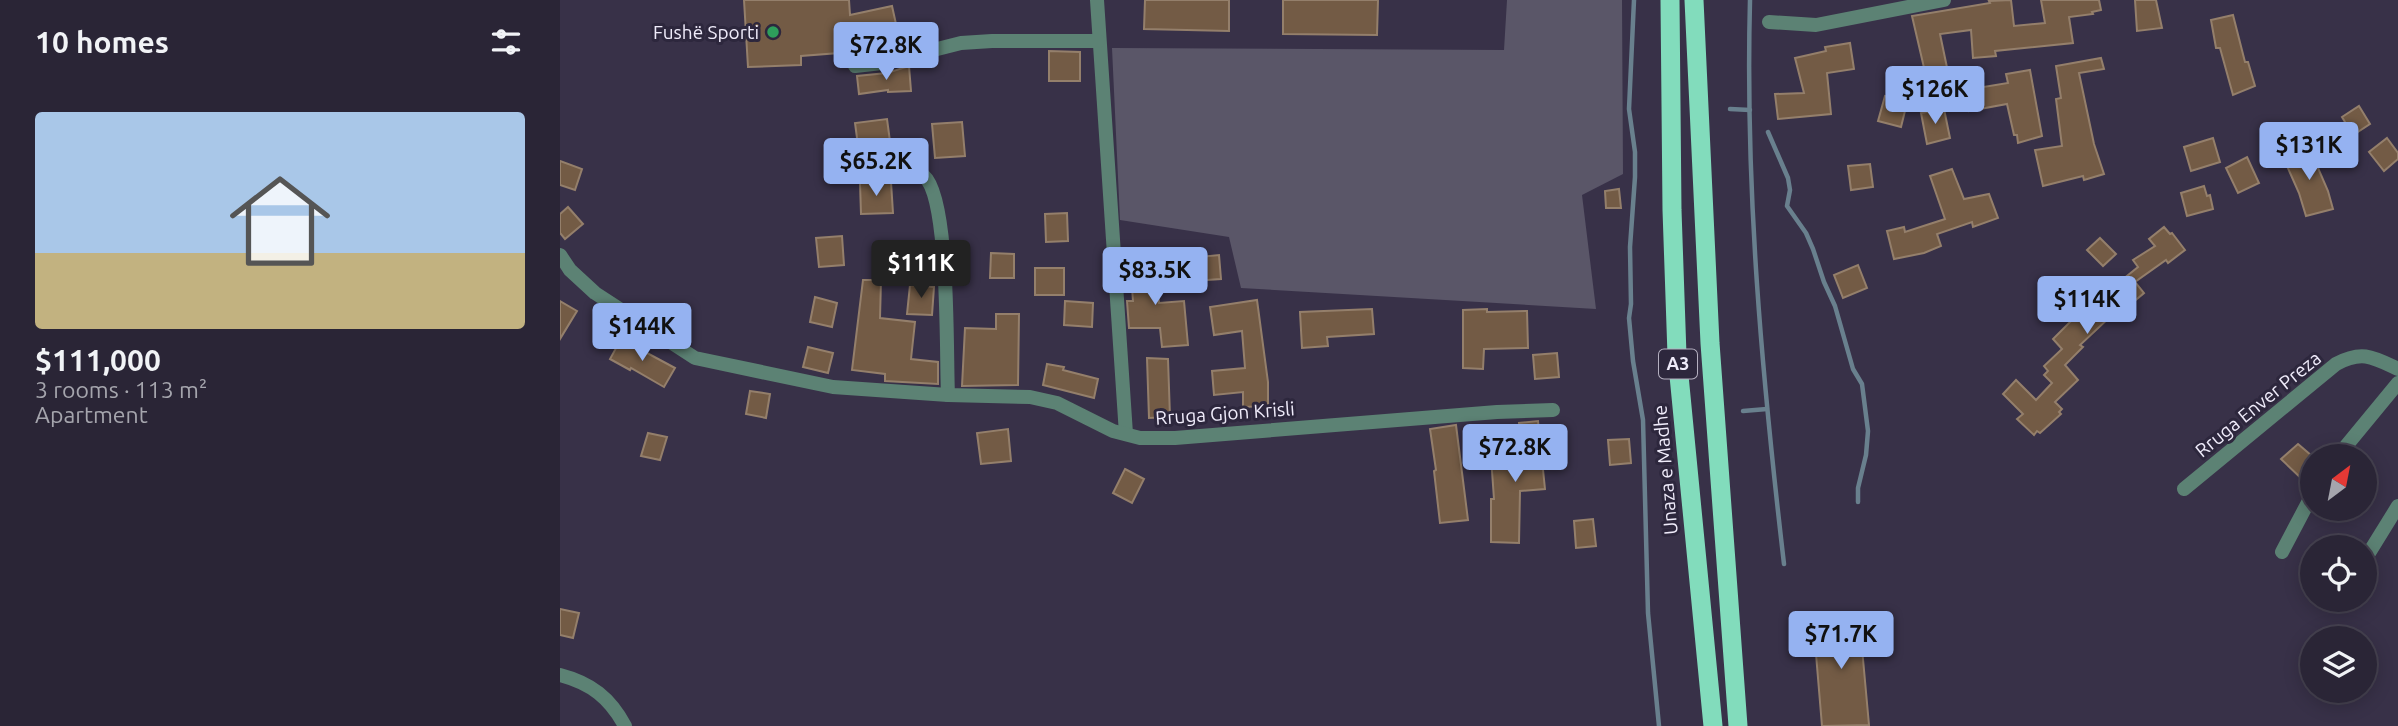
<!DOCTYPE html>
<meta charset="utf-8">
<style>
:root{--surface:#2a2536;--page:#322d3e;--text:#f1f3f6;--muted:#a5a5ad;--line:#464251;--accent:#95b2f1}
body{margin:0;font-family:Ubuntu,sans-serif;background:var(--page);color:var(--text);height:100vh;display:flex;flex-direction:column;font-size:26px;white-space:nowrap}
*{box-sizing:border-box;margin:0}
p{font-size:23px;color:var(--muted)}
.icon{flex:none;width:38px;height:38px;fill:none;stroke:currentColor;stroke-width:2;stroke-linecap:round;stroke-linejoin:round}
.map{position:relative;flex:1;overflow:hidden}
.sheet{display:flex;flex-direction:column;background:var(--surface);width:560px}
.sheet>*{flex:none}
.needle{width:46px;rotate:32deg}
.tools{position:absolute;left:1740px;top:444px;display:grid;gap:14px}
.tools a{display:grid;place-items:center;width:77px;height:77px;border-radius:50%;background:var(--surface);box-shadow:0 4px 18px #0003,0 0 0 2px var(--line);font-size:35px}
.price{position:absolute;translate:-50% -60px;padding:0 16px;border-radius:7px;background:var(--accent);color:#111;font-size:23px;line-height:46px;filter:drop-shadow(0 2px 4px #0008)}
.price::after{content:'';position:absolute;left:50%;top:42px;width:21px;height:16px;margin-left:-10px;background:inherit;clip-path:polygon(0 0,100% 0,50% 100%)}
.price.on{background:#222;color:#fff}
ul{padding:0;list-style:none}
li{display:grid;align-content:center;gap:14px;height:371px;padding:0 35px}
li span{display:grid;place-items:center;height:217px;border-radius:7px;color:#555}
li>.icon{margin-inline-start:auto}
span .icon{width:126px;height:126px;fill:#fffc;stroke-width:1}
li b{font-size:30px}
h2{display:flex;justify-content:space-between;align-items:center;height:84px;padding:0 35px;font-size:30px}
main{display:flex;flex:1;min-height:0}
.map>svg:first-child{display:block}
.green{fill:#5a5668}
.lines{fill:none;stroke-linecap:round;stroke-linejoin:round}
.stream{stroke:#69808e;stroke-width:4.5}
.building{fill:#735b45;stroke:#947f6b;stroke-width:2}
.minor{stroke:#5c8274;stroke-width:14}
.tertiary{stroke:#5c8274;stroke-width:14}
.trunk{stroke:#82dcbc;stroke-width:19}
.leisure-dot{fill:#2e9e5b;stroke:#2d273d;stroke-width:2.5}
.labels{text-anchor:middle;stroke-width:6;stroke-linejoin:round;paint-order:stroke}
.shield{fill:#2d273d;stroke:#b5b0c1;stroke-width:2}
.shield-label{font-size:18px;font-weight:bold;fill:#efebfa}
.poi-label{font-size:19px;fill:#efebfa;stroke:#2d273d;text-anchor:end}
.street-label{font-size:19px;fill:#efebfa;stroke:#2d273d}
</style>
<main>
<section class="sheet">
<h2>10 homes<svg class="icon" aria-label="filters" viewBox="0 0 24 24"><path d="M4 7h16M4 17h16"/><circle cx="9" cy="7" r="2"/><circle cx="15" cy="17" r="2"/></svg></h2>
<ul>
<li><span style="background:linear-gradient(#a9c7e8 65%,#c2b280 0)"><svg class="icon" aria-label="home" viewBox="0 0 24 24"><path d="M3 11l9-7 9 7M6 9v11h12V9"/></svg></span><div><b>$111,000</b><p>3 rooms · 113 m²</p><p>Apartment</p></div></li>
</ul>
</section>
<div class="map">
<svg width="1838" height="726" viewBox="0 0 1838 726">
<rect width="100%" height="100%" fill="#383148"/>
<!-- green -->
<path class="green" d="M947,0H1062L1063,174L1022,195L1036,309L681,288L669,237L560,220L552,48L944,50Z"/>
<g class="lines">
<!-- stream -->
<g class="stream">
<path d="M1074,0L1069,109L1075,152V177L1070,247L1071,304L1069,318L1073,361L1083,420L1088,613L1099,726"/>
<path d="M1190,0C1185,189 1202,376 1224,564"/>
<path d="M1170,109L1190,110"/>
<path d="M1208,132L1228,178L1230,190L1227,206L1246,233L1253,249L1264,282L1275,306L1293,369L1302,384L1308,431L1306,455L1298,488V502"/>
<path d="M1183,411L1207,409"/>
</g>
</g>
<!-- building -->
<g class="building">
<path d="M184,0H289L290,15L332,6L340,42L316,48L311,27L291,31L292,52L241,56V65L188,67Z"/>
<path d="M585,0H669V31L584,29Z"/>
<path d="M723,0H818L817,35L723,34Z"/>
<path d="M1451,0L1454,26L1485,23L1481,0H1539L1541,10L1532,12L1533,14L1509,17L1513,43L1435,51L1436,56L1413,58L1411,30L1380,34L1394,101L1374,104L1368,71L1365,72L1352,16L1430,3L1429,1Z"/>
<path d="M1575,0H1596L1602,28L1577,31Z"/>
<path d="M1673,15L1685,62H1688L1695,86L1673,95L1660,48H1656L1651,20Z"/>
<path d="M1290,43L1294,69L1267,73L1271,114L1218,119L1215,94L1244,93L1235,58L1266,51L1265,47Z"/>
<path d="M489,51L520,52V81H489Z"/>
<path d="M1541,58L1544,69L1519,73L1534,144L1544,174L1524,180L1523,176L1483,186L1475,150L1502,146L1496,99L1501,98L1496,66Z"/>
<path d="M349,66L351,91L328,92V90L299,94L297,76L327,73Z"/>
<path d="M1470,70L1482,136L1458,143L1457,135H1454L1447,104L1409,111L1405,90L1448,83L1446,74Z"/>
<path d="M1325,96L1347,103L1341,127L1318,121Z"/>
<path d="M1799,106L1810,124L1793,135L1782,117Z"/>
<path d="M1384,109L1390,138L1367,144L1361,113Z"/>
<path d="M327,119L331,149L299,153L295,123Z"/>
<path d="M402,122L405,156L375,158L372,124Z"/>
<path d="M1653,138L1660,162L1631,171L1624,147Z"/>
<path d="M1827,138L1838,153V159L1824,171L1809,152Z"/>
<path d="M1745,147L1749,156L1752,154L1768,191L1773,209L1746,216L1739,193L1723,157Z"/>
<path d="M1687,157L1699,183L1678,193L1666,168Z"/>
<path d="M0,161L22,169L15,190L0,185Z"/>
<path d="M1310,164L1313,187L1291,190L1288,166Z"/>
<path d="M1392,169L1404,199L1429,194L1438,218L1413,227L1412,222L1377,234L1381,246L1364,253L1334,259L1327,231L1344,227L1345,232L1385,219L1370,176Z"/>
<path d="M331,182L333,213L301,214L300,183Z"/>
<path d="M1644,186L1647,196L1650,195L1653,209L1627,216L1621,193Z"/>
<path d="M1059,189L1061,208H1046L1045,191Z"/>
<path d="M8,207L23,224L5,239L0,233V214Z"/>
<path d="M507,213L508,241L486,242L485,214Z"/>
<path d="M1604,227L1610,234L1612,233L1625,250L1608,263L1606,260L1575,282L1584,293L1571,304L1568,300L1520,345L1523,347L1505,365L1518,380L1495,402L1502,409L1499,412L1501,414L1480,433L1477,431L1474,435L1457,419L1463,414L1443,394L1456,380L1476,400L1492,383L1484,375L1488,371L1484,366L1502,349L1493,339L1544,288L1547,292L1578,267L1573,260L1595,246L1589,239Z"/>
<path d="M282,236L284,265L259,267L256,238Z"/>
<path d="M1540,238L1556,254L1543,266L1527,250Z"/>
<path d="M431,253L454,254V278H430Z"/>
<path d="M659,255L661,279L632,281L630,258Z"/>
<path d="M595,259L599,303L624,301L628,345L602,347L600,328H569L567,301H573L570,262Z"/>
<path d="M1298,265L1307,288L1283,298L1274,275Z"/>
<rect x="475" y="268" width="29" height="27"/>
<path d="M303,280H321L320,318L355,322L351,359L378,362V384L325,381V374L292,370Z"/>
<path d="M350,285L374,287L372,315L347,314Z"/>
<path d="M255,297L277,303L272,327L250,322Z"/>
<path d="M697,300L708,382V406L683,407V392L654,395L652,371L685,368L682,331L654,335L650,307Z"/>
<path d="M0,301L17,311L0,339Z"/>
<path d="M505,301L533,303L532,327L504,325Z"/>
<path d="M812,309L814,334L767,337L768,346L742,348L740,312Z"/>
<path d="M927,309V312L967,311L968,348L924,349L923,369L903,368V310Z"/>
<path d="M436,314H459L458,385L402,386L405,328L436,329Z"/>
<path d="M61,339L115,368L104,387L71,368L70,370L50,359Z"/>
<path d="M248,347L273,353L268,373L243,367Z"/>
<path d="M997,353L999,377L975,379L973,355Z"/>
<path d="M587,358L608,359L610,417L589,418Z"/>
<path d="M487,364L504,367L503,370L538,379L534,398L483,385Z"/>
<path d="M190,391L210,394L206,418L186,414Z"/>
<path d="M978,421L985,489L960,491L959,543L931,542V499H934L931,457L962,455L959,423Z"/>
<path d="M896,425L908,520L880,523L874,471L876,470L870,429Z"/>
<path d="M448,429L451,461L421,464L417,433Z"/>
<path d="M88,433L107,437L100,460L81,456Z"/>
<path d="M1069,439L1071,463L1050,465L1048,440Z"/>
<path d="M1738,444L1752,456V470L1743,480L1721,459Z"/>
<path d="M565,469L584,479L572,503L553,493Z"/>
<path d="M1033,519L1036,546L1016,548L1014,521Z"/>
<path d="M0,609L19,613L13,638L0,635Z"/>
<path d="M1299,615L1309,725L1262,726L1253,618Z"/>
</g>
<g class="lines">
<!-- minor -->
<g class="minor">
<path d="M537,0L566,434"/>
<path d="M1209,22L1256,25L1384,0"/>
<path d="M295,66L322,63L401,43L432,41H538"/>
<path d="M285,168C306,167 348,161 364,176C390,198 386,356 388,395"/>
<path d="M0,255L10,270L35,293L135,358L273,387L388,395L470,397L497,403L553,431L580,438H615L937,412L993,410"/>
<path d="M1777,457L1838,383"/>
<path d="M1624,489L1776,364C1802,350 1813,357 1838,369"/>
<path d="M1722,552L1752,495"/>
<path d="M1804,561L1838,506"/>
</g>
<!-- tertiary -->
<path class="tertiary" d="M0,675C31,683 50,698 65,726"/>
<!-- trunk -->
<g class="trunk">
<path d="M1110,0L1112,210L1117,355L1153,726"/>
<path d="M1134,0L1150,343L1178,726"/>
</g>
</g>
<!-- markers -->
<circle class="leisure-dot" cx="213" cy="32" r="7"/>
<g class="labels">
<!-- shield labels -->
<rect class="shield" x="1099" y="349.5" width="38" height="29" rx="5"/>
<g class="shield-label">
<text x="1118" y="370">A3</text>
</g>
<!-- poi labels -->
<g class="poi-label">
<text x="199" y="39">Fushë Sporti</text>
</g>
<!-- street labels -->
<g class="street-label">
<text transform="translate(1698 404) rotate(-39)" y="7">Rruga Enver Preza</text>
<text transform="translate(665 413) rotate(-4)" y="7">Rruga Gjon Krisli</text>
<text transform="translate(1105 470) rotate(-95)" y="7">Unaza e Madhe</text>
</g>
</g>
</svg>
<div class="tools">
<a><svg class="needle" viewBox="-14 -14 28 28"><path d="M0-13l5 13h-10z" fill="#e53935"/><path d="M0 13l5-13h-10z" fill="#a5a5ad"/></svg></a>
<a><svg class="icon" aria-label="locate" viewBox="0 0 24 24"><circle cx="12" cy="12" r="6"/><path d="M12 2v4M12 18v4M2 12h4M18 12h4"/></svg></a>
<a><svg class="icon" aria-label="layers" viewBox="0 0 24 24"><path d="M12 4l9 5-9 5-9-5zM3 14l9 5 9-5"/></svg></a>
</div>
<b class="price" style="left:326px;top:82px">$72.8K</b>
<b class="price" style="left:1375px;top:126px">$126K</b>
<b class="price" style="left:1749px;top:182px">$131K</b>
<b class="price" style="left:316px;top:198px">$65.2K</b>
<b class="price on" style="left:361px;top:300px">$111K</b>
<b class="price" style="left:595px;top:307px">$83.5K</b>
<b class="price" style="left:1527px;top:336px">$114K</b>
<b class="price" style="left:82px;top:363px">$144K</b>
<b class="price" style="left:955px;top:484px">$72.8K</b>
<b class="price" style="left:1281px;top:671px">$71.7K</b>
</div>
</main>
